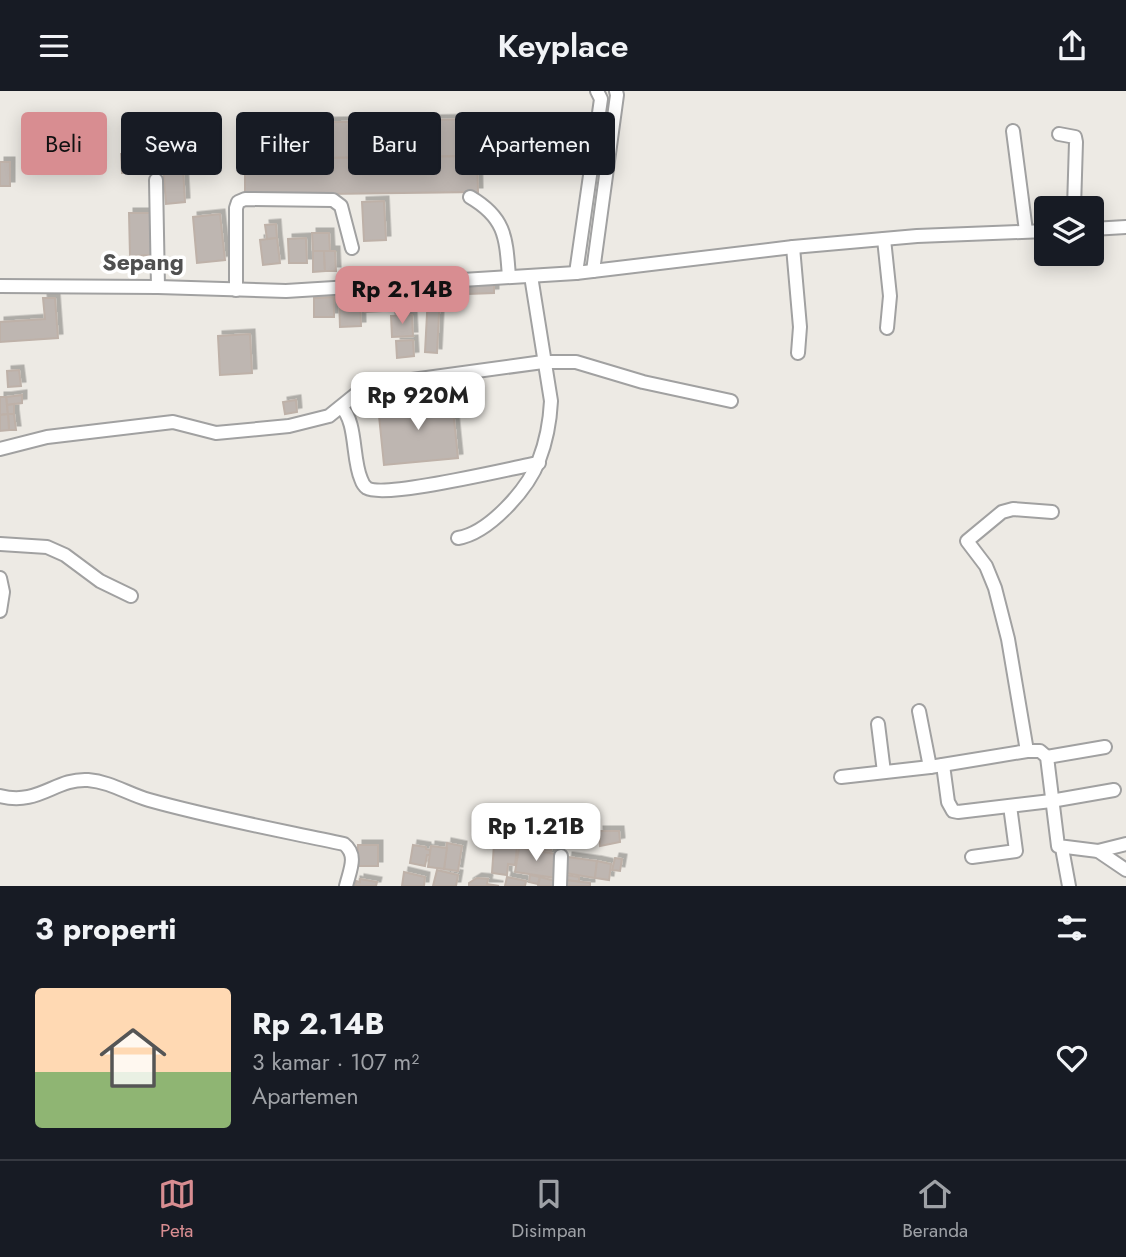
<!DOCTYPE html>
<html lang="id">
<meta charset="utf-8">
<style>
:root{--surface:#171b24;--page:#242831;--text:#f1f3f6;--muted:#9ea1a6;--line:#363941;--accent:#d88d91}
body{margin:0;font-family:Jost,sans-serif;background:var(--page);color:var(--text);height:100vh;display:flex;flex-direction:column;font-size:26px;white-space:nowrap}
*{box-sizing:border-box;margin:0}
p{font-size:23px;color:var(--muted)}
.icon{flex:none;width:38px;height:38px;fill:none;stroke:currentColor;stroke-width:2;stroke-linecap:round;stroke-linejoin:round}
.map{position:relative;height:795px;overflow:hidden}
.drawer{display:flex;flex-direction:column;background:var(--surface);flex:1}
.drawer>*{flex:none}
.banner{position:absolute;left:21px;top:21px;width:700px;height:63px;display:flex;gap:14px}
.buttons{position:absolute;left:1034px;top:105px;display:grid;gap:14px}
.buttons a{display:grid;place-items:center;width:70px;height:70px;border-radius:7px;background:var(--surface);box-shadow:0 4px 18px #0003;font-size:35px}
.price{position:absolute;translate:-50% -60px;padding:0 16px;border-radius:14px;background:#fff;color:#222;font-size:23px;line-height:46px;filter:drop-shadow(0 2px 4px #0008)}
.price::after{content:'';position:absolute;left:50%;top:42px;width:21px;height:16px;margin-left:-10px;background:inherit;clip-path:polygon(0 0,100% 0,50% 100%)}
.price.active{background:var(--accent);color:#111}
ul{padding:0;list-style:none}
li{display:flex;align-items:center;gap:21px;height:175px;padding:0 35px}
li+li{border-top:2px solid var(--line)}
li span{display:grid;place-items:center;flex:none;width:196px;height:140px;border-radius:7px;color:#555}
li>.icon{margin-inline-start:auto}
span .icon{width:84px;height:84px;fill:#fffc;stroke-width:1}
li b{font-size:30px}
h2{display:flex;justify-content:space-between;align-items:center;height:84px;padding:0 35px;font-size:30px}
.pill{padding:0 24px;border-radius:7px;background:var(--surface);box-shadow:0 4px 18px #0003;font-size:24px;line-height:63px}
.pill.active{background:var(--accent);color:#111}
header{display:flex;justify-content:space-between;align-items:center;height:91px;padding:0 35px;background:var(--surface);font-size:32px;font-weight:600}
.tabs{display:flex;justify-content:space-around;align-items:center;height:98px;border-top:2px solid var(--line);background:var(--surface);font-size:19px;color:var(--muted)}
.tabs a{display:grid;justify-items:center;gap:4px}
.tabs .active{color:var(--accent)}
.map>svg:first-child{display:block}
.building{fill:#beb6b1;stroke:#beb1a8;stroke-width:2;filter:url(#shadow)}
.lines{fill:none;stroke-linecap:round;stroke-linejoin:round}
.minor-casing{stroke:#a1a1a1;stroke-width:16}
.minor{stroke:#fff;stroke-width:12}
.labels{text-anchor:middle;stroke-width:7;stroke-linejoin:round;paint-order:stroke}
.quarter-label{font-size:23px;font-weight:bold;fill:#505050;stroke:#fff}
</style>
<header><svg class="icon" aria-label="menu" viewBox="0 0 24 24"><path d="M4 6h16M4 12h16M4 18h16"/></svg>Keyplace<svg class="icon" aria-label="share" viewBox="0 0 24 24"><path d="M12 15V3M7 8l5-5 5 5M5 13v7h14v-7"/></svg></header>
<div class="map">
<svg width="1126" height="795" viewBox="0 0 1126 795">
<defs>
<filter id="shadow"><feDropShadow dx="4.5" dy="-4.5" stdDeviation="0" flood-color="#0004"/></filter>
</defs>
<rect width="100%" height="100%" fill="#edeae4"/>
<!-- building -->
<g class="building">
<path d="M476,28L477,65L245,68L243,33Z"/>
<path d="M206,39L207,53L179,54L178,40Z"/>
<path d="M182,60L185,111L166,113L162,61Z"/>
<path d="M162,61L164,79L122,82L121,63Z"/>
<path d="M477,65L478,101L245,104V68Z"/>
<rect x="0" y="71" width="10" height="24"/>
<path d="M384,110L386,149L364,150L362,111Z"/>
<path d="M129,122H152L153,164L130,165Z"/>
<path d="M220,123L225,169L197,172L193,126Z"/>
<path d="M276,133L277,147L267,148L265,134Z"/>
<path d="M312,142H329L330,160H313Z"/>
<path d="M277,147L280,172L263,174L260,149Z"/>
<path d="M306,147L307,172H289L288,148Z"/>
<path d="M313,160H324L325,180L313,181Z"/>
<path d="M324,160H335L336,180H325Z"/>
<path d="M494,193V202L440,204L439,195Z"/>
<path d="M380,199L382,220L365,221L363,200Z"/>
<rect x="387" y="200" width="24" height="16"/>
<path d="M428,204H440L437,262L425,261Z"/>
<path d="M334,206V226H314V207Z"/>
<path d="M339,206H360L361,235L340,236Z"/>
<path d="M43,207H55L58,247L0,251V231L45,228Z"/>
<path d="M412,224L413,245L392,246L391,225Z"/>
<path d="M250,243L252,282L220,284L218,245Z"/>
<path d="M413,249L414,265L397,267L396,250Z"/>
<path d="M19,279L21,295L8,296L7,280Z"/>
<path d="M22,304V312L7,314L6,306Z"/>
<path d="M0,306H6L8,323L0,324Z"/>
<path d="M452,308L458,367L384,374L378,315Z"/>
<path d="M296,309L297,321L285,323L283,311Z"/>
<path d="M14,313V323H8L7,314Z"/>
<path d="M8,323H14L16,339H9Z"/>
<path d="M8,323L9,339L0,340V324Z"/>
<path d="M599,740H619L620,751L600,755Z"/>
<path d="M447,752L462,755L458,780L444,778Z"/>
<path d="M494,753L517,756L515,774L508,773L507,784L492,782Z"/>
<path d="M544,753L552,754L551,760L543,759Z"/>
<rect x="358" y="754" width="20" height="21"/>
<path d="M413,754L426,756V758L430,759V764H427L425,775L410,772Z"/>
<path d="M431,755L447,757L444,778L428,776Z"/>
<path d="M519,757L556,763V787L515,781Z"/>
<path d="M568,766L597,770L595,787L565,782Z"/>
<path d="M615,767L622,768L620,780L612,779Z"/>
<path d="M597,770L611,773L609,789L595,787Z"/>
<path d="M437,779L458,784L456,795H433Z"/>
<path d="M404,781L425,786L424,795H402Z"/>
<path d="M530,784L540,786L538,793L529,791Z"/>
<path d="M566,784L579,786V791L565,789Z"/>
<path d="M507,786L526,790L525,795H505Z"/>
<path d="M540,786L559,791L558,795H538Z"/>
<path d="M477,787L488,788L487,793L499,795H469V792Z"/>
<path d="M360,788L377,791L376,795H355L356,790L360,791Z"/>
<path d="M565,789L590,792V795H564Z"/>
</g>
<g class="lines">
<!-- minor casing -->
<g class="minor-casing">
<g id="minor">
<path d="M1013,40L1026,140"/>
<path d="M1059,43L1075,46L1076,51L1074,117"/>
<path d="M156,89L158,196"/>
<path d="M470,106C506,127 506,147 509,186"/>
<path d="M1092,138L1126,136"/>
<path d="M884,148L890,205L887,237"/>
<path d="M793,156L800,236L798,262"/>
<path d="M593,180L617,4L616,0"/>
<path d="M576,182L601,8L597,0"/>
<path d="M0,195L158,196L286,200L576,182L793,156L917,145L1046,140"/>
<path d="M236,199V117L238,111L245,108L333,109L341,115L352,157"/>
<path d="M341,316C357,330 352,368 361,388C362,391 364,395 367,397C385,408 511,377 539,372"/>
<path d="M0,358L47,346L173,331L216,342L289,335L329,325L360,300L390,292L543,271H576L643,291L731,310"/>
<path d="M458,447C489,442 528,398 539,369C546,351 550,330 551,310L531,185"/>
<path d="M0,453L47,456L65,464L100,490L131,505"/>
<path d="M0,487L3,501L0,520"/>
<path d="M919,620L930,676"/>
<path d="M878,633L884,681"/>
<path d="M1027,660H1040L1047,666L1058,755L1098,760L1126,779"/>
<path d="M1047,666L1105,656"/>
<path d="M943,674L948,711L953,720L958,721L1051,710L1114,699"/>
<path d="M841,686L930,676L1027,660L1008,548L995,497L986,475L967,450L1002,421L1013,418L1052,421"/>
<path d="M0,705C39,715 55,687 88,689C111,691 128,703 149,709C213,727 279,739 344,753C358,764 350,779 346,795"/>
<path d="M1062,757L1069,795"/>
<path d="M1098,760L1126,753"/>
<path d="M972,766L1016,760L1010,715"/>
<path d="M560,795L561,765"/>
</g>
</g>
<!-- minor -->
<use href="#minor" class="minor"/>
</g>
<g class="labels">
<!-- quarter labels -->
<g class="quarter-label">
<text x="143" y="179">Sepang</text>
</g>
</g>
</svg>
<div class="buttons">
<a><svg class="icon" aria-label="layers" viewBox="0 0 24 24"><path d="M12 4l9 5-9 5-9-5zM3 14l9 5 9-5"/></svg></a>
</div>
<b class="price active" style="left:402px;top:235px">Rp 2.14B</b>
<b class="price" style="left:418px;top:341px">Rp 920M</b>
<b class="price" style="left:536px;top:772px">Rp 1.21B</b>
<div class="banner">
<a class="pill active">Beli</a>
<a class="pill">Sewa</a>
<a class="pill">Filter</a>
<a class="pill">Baru</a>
<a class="pill">Apartemen</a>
</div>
</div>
<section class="drawer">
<h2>3 properti<svg class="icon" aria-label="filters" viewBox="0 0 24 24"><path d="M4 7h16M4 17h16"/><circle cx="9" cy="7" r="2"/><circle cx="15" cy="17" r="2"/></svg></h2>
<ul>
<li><span style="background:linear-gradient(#ffd9b3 60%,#8fb573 0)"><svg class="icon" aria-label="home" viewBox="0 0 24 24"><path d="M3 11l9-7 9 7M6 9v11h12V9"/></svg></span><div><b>Rp 2.14B</b><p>3 kamar · 107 m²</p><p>Apartemen</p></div><svg class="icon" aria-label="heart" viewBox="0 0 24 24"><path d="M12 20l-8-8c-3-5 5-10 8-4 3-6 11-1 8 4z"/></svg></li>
</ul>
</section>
<nav class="tabs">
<a class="active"><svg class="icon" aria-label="map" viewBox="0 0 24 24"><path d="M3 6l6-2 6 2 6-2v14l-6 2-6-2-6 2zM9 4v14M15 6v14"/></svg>Peta</a>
<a><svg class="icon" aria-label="saved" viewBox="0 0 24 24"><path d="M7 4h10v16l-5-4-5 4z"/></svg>Disimpan</a>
<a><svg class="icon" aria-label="home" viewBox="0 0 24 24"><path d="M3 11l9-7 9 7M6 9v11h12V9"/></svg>Beranda</a>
</nav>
